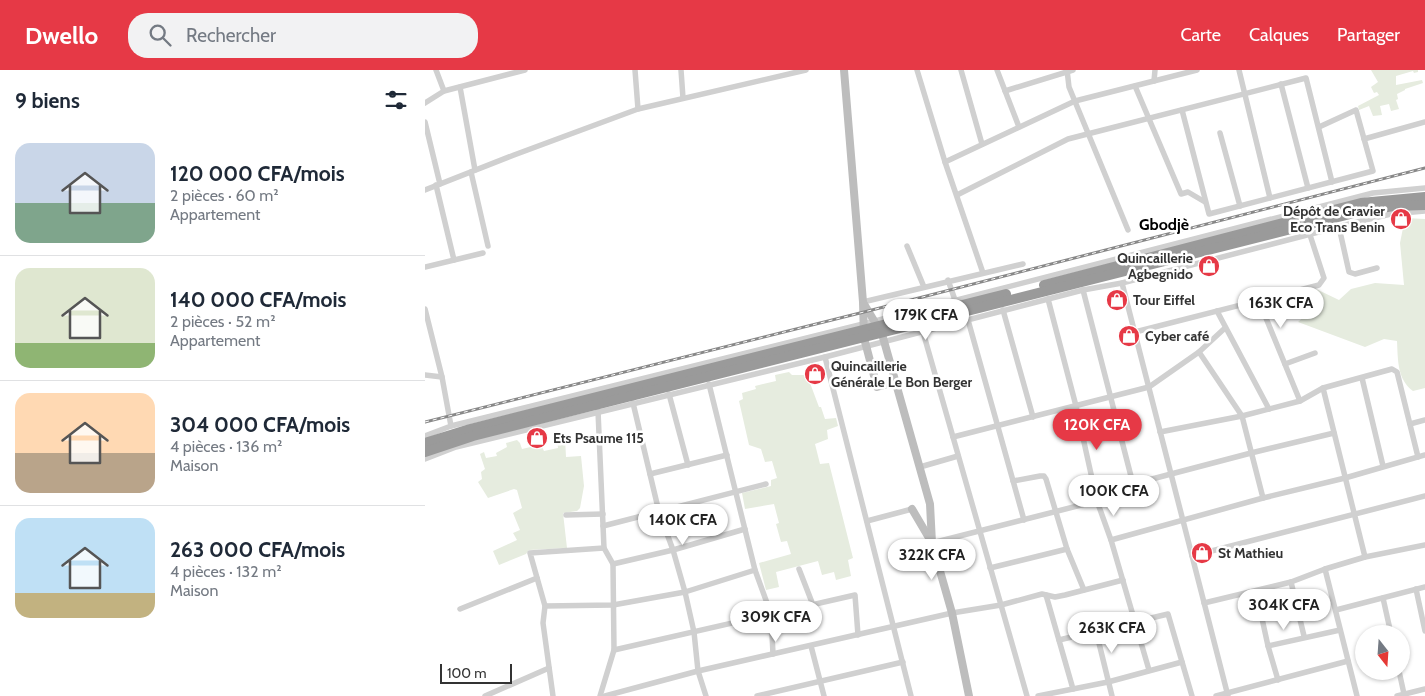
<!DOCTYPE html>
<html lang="fr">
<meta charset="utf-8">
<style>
:root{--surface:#fff;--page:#f2f2f3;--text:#1f2937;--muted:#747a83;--line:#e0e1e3;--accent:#e63946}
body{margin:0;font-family:Cabin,sans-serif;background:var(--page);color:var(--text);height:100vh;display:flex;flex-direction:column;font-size:19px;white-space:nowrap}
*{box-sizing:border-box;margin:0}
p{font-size:16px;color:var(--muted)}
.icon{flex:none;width:28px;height:28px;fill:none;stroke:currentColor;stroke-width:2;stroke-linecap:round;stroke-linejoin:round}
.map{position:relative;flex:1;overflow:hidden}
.side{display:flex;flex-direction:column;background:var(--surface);width:425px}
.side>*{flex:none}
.needle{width:32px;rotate:163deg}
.buttons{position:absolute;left:930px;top:555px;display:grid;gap:10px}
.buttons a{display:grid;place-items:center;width:55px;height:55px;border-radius:50%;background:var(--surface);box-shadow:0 1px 4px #0004;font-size:25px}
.scale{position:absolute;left:15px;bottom:12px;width:72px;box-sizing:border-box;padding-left:5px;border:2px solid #333;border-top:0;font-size:14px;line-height:18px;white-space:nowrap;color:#333;-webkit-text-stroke:4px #fff;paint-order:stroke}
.price{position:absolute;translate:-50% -42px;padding:0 11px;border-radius:18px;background:#fff;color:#222;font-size:16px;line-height:32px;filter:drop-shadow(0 1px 2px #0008)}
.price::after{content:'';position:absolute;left:50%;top:30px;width:15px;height:11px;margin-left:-8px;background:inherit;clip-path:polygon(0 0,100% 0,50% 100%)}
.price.current{background:var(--accent);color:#fff}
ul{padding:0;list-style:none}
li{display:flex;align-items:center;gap:15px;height:125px;padding:0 15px}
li+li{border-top:1px solid var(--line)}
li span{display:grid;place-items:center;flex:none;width:140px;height:100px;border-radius:15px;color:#555}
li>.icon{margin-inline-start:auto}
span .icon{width:60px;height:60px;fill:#fffc;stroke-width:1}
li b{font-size:21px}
h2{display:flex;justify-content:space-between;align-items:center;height:60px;padding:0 15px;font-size:21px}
header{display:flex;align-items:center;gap:30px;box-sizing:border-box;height:70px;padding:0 25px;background:var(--accent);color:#fff}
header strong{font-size:24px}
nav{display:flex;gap:28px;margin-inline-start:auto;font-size:18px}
.search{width:350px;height:45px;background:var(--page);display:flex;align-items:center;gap:12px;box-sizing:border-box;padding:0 18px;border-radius:20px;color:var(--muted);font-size:19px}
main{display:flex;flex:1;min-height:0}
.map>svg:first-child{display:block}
.green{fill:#e6ecdf}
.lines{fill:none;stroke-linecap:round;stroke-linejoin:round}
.street{stroke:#d0d0d0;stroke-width:5.5}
.secondary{stroke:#bdbdbd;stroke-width:8}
.highway{stroke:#9a9a9a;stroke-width:10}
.rail-casing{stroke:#888;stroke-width:3}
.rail{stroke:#fff;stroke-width:1;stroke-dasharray:4;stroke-linecap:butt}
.labels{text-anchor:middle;stroke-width:5;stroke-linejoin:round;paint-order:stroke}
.poi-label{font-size:14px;font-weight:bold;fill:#333;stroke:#fff;text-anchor:start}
.quarter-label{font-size:16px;font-weight:bold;fill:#000;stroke:#fff}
</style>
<header>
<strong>Dwello</strong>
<div class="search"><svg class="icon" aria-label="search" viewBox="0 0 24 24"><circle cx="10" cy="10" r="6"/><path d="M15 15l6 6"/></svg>Rechercher</div>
<nav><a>Carte</a><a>Calques</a><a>Partager</a></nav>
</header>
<main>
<section class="side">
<h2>9 biens<svg class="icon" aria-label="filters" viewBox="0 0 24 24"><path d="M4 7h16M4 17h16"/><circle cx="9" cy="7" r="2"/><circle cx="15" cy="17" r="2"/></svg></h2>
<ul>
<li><span style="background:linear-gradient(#c9d6e8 60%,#7fa58c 0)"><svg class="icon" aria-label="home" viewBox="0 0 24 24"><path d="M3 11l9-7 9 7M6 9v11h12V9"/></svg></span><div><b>120 000 CFA/mois</b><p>2 pièces · 60 m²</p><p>Appartement</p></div></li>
<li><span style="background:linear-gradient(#dfe7d0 75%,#8fb573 0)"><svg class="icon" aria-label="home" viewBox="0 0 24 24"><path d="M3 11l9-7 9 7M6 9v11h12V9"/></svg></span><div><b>140 000 CFA/mois</b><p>2 pièces · 52 m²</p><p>Appartement</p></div></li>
<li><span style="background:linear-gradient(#ffd9b3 60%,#b9a48a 0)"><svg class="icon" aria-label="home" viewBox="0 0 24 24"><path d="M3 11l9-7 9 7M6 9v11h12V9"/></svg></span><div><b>304 000 CFA/mois</b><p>4 pièces · 136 m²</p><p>Maison</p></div></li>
<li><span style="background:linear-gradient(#bfe0f5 75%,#c2b280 0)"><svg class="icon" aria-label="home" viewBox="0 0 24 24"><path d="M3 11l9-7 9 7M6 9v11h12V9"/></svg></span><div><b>263 000 CFA/mois</b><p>4 pièces · 132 m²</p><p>Maison</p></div></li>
</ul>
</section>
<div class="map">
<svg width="1000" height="626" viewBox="0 0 1000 626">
<rect width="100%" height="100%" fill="#fff"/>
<!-- green -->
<g class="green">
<path d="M946,0H993V2L989,3L988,1L971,6V15L997,10L998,13L980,19V20L972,24L973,29L971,30L974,39L966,41L964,34L955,36L957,45L948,46L944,36L934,40L933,36L954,25L952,22L949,23L946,17L953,12Z"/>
<path d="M980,148L1000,149V318L988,321C972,309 973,290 972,271L959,269L940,277L873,252L888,239L876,226L889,218L914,230L926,219L950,213L979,215L975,173Z"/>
<path d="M364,302L367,305H382L394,337H396L400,349L411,348L413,356L402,360L403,369L390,374L395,394L404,393L428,488L423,490L426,506L411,510L409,502L397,505L393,491L351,502L354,517L341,520L334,493L366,484L362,471L356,472L351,454L354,453L349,434L320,439L317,423L346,416V410L352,408L347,391L340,392L336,379L324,375L314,331L318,329L317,323L331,319L330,316L351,311L350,305Z"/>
<path d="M140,368L141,387L156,386L159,416L155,438L152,441L138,443L142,478L104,480L101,484L74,495L68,481L92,470L88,463L95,460L88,443L97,438L92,420L89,419L63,428L53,412L57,409L56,402L60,399L55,384L59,382L61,388L72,386L71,383L82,377L81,373L92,370L95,373L97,379L110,376L112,378L117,377L119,381L133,378L132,370Z"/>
</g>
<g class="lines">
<!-- street -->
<g class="street">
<path d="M11,0L19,21"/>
<path d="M210,0L213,39"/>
<path d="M256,0L258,28"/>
<path d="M492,0L520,92L558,203"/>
<path d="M536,0L557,74"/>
<path d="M572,0L594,57"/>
<path d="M642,0L644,17L703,160"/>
<path d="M814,0L845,128"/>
<path d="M729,11L730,0"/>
<path d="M856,14L883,118"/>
<path d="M710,16L756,124L763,122L780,132"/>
<path d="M35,17L50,100"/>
<path d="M580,21L648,0"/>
<path d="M0,33L19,21L100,0"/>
<path d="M757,40L784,144L948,101L931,40L894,57"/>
<path d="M0,52L15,114"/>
<path d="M795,63L815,136"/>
<path d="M939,69L1000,52"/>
<path d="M520,92L650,31L772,0"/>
<path d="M46,102L63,176"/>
<path d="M11,115L29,190"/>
<path d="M0,120L89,85L213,39L381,0"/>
<path d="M532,125L643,69L881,8L907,112"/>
<path d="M914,157L924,202L930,204L952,198"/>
<path d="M482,176L499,217"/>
<path d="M0,197L58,183"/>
<path d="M523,210L530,230"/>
<path d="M697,213L803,626"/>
<path d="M658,220L708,414"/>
<path d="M623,229L651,336L672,431L686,470L724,600"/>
<path d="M834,231L875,331"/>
<path d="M438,232L598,194"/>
<path d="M0,239L17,307L26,356"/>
<path d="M578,240L608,347"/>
<path d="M792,241L844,339"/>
<path d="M543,250L599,450"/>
<path d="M498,262L602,626"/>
<path d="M710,262L894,215L899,208L885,165"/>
<path d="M774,282L817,346L838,428"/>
<path d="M400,287L486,626"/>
<path d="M860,294L890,283"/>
<path d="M0,305L17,307"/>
<path d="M937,308L958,396"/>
<path d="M284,314L330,500L346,544L348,584"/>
<path d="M898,318L940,487"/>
<path d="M244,324L263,395"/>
<path d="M208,333L234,442L248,480L260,522L269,562L273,601L281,626"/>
<path d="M173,341L179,478L188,494L189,580L175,626"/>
<path d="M985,354L1000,350"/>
<path d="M735,362L817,346L875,331L898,318L967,299L972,302L993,387"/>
<path d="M0,366L26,356L450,251L948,123L1000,118"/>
<path d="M528,367L724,317L774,282L800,258"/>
<path d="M0,389L31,377L400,287L658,220L697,213L936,151L966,144L1000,141"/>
<path d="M495,397L533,386"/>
<path d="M225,404L302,385"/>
<path d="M588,411L615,406H619L621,409L642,479L659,520"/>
<path d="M141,445L178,444"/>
<path d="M442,451L487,439"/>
<path d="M178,456L341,414"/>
<path d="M686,470L838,428L920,408L1000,385"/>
<path d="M507,473L672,431L708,414L826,383L909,363"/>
<path d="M767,486L1000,426"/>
<path d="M188,494L248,480L320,459"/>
<path d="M565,498L642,479"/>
<path d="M374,499L388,535"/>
<path d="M900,499L932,626"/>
<path d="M866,512L879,566"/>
<path d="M991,519L1000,561"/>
<path d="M831,521L843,576L853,610"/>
<path d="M621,525L648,619"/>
<path d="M958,528L966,564"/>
<path d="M779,533L866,512L900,499L940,487L1000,475"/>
<path d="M120,536L188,535L260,522L330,500"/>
<path d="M35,539L112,508"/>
<path d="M911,540L1000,517"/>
<path d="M671,561L687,626"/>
<path d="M634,570L743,544L767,626"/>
<path d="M386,576L399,626"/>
<path d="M843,576L915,560"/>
<path d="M189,580L430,525L433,565"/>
<path d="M974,601L979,624"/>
<path d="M60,626L124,598"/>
<path d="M128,626L118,553L120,536L105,483L179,478"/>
<path d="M180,626L273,601L527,543L576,535L617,524L630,527L640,525L698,510"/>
<path d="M332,626L478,592"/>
<path d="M613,626L683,612L757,592"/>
<path d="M791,626L923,591"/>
<path d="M972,626L1000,619"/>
</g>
<!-- secondary -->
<g class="secondary">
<path d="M419,0L438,232L439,268L452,317L470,312"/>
<path d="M439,234L457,264L505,434L507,473"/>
<path d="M487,439L507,473L527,543L544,626"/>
</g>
<!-- highway -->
<g class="highway">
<path d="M619,215L936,133L1000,127"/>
<path d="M0,373L45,359L581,224"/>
<path d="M0,382L48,366L937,141L969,136L1000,135"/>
</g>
<!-- rail casing -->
<g class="rail-casing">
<path id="rail" d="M0,352L443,241L1000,98"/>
</g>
<!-- rail -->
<use href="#rail" class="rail"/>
</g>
<!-- icons -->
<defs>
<g id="shop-disc" transform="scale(1.125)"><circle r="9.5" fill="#e63946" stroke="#fff"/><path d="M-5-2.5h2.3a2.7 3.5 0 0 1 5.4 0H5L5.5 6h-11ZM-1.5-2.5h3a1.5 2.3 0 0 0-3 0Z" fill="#fff"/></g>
</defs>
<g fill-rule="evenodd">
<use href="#shop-disc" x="976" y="149"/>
<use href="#shop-disc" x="784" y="196"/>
<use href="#shop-disc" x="692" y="230"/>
<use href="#shop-disc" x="704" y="266"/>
<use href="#shop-disc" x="390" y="304"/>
<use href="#shop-disc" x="112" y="368"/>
<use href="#shop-disc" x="777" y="483"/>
</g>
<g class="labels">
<!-- poi labels -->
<g class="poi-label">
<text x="960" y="146" text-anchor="end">Dépôt de Gravier<tspan x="960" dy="16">Eco Trans Benin</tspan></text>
<text x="768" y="193" text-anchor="end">Quincaillerie<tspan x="768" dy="16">Agbegnido</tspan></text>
<text x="708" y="235">Tour Eiffel</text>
<text x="720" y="271">Cyber café</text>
<text x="406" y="301">Quincaillerie<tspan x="406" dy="16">Générale Le Bon Berger</tspan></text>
<text x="128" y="373">Ets Psaume 115</text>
<text x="793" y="488">St Mathieu</text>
</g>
<!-- quarter labels -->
<g class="quarter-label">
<text x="739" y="160">Gbodjè</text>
</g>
</g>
</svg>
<div class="buttons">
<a><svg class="needle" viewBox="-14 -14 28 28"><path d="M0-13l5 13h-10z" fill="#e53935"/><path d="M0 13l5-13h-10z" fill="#747a83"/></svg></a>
</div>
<div class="scale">100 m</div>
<b class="price" style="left:856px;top:259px">163K CFA</b>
<b class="price" style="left:501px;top:271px">179K CFA</b>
<b class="price current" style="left:672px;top:381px">120K CFA</b>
<b class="price" style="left:689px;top:447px">100K CFA</b>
<b class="price" style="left:258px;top:476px">140K CFA</b>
<b class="price" style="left:507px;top:511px">322K CFA</b>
<b class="price" style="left:859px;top:561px">304K CFA</b>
<b class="price" style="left:351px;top:573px">309K CFA</b>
<b class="price" style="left:687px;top:584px">263K CFA</b>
</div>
</main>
